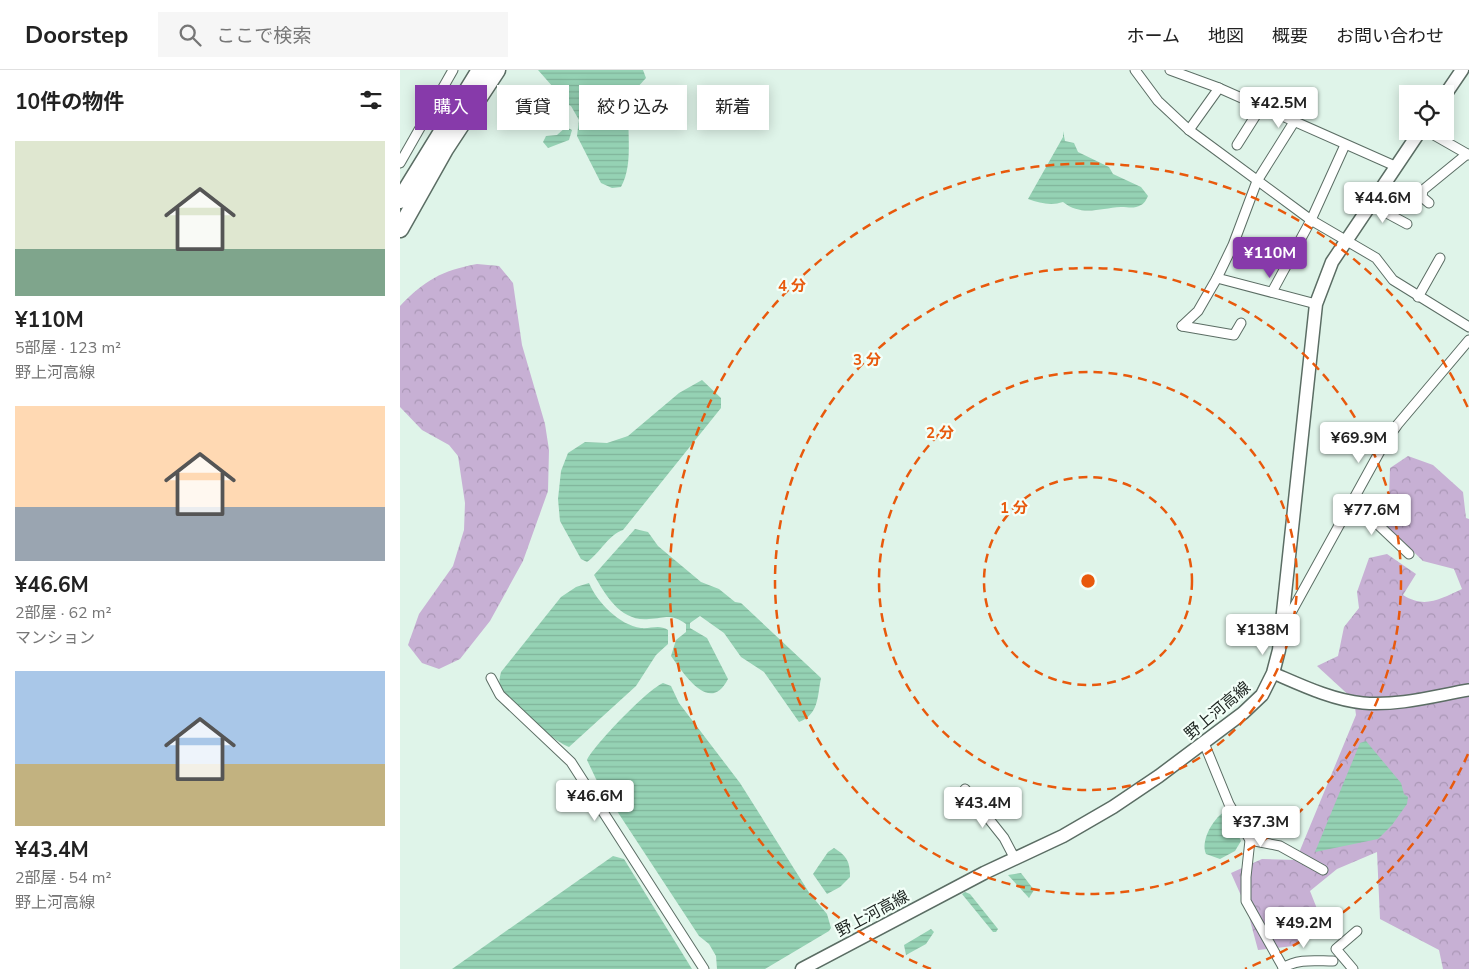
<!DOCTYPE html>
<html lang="ja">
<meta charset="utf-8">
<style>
:root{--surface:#fff;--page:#f6f6f6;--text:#222;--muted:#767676;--line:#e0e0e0;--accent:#873aaa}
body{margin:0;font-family:"Nunito Sans","Noto Sans JP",sans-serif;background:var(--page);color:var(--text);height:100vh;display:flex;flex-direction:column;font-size:19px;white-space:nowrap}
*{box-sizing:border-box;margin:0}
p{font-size:16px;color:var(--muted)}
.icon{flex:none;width:28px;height:28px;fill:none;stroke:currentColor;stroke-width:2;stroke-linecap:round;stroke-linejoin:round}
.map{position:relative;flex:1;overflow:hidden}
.details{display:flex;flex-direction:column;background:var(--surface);width:400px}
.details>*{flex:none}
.guide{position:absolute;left:15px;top:15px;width:475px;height:45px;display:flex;gap:10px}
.tools{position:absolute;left:999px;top:15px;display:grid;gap:10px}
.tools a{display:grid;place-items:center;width:55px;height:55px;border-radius:0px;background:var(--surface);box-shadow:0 2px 12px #0003;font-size:25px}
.price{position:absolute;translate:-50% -42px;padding:0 11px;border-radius:5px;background:#fff;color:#222;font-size:16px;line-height:32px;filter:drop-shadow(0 1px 2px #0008)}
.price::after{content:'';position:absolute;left:50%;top:30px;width:15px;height:11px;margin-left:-8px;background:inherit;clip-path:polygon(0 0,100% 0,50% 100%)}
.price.selected{background:var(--accent);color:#fff}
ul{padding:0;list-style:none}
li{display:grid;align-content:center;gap:10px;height:265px;padding:0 15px}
li span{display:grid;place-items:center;height:155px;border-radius:0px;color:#555}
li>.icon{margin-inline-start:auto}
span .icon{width:90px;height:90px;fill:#fffc;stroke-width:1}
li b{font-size:21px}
h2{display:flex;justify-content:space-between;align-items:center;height:60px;padding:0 15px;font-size:21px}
.pill{padding:0 18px;border-radius:0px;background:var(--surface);box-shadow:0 2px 12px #0003;font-size:18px;line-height:45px}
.pill.selected{background:var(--accent);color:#fff}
header{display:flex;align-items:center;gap:30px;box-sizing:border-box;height:70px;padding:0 25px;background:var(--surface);border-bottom:1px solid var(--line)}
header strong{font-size:24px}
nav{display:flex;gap:28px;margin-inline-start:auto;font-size:18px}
.search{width:350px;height:45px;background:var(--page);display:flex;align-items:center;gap:12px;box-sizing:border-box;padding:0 18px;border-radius:0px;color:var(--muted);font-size:19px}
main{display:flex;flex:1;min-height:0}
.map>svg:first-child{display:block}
.forest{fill:url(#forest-crowns)}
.water{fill:url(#water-rules)}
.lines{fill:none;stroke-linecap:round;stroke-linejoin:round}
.minor-casing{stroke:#5b6d64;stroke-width:11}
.tertiary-casing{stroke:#5b6d64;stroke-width:14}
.secondary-casing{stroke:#5b6d64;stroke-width:15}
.motorway-casing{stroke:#5b6d64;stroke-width:19}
.minor{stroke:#fff;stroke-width:9}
.tertiary{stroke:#fff;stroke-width:11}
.secondary{stroke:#fff;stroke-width:12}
.motorway{stroke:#fff;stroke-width:16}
.ring{fill:none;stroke:#e8590c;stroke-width:2.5;stroke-dasharray:9 6}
.labels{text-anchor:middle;stroke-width:4.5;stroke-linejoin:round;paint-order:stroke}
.street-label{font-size:16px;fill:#1c231f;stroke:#f3fff8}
.centre{fill:#e8590c;stroke:#f3fff8;stroke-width:2.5}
.ring-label{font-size:15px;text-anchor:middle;font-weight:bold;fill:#e8590c;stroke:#f3fff8;stroke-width:4.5;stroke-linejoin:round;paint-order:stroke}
</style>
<header>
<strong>Doorstep</strong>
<div class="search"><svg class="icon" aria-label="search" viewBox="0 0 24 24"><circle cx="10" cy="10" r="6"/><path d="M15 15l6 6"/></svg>ここで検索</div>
<nav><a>ホーム</a><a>地図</a><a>概要</a><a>お問い合わせ</a></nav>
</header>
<main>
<section class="details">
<h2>10件の物件<svg class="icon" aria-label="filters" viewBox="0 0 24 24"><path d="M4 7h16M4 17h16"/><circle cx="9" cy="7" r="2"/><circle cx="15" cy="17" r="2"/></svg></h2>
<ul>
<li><span style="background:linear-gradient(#dfe7d0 70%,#7fa58c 0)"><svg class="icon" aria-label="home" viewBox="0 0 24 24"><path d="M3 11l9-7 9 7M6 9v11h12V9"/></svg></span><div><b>¥110M</b><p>5部屋 · 123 m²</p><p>野上河高線</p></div></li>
<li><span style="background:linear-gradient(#ffd9b3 65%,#9aa5b1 0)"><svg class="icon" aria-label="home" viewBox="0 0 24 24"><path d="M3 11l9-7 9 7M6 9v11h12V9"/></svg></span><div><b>¥46.6M</b><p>2部屋 · 62 m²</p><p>マンション</p></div></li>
<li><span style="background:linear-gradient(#a9c7e8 60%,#c2b280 0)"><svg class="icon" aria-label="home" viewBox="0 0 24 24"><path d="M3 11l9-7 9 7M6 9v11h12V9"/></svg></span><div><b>¥43.4M</b><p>2部屋 · 54 m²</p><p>野上河高線</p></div></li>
</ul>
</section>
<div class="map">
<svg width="1069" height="899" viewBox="0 0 1069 899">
<defs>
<pattern id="forest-crowns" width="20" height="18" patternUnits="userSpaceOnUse" patternTransform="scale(1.25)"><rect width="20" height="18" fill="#c7b0d4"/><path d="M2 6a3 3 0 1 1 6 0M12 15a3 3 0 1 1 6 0" fill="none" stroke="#aa97b6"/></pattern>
<pattern id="water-rules" width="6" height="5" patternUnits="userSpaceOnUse" patternTransform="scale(1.25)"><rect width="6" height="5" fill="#95d2b4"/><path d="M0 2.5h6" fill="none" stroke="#80b49a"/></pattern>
</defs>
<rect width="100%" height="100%" fill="#dff4e9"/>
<!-- forest -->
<g class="forest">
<path d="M77,194L99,196L113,213L122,275L145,354L149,380L148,421L123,491L90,551L60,589L39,599L22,593L8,575L19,544L53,496L64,460L65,433L58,386L49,375L22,360L0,337V236C25,210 41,201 77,194Z"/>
<path d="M1008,386L1033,395L1063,422L1066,448L1069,449V899H1043L1039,880L980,849L977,782L937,799L910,821L923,854L893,876L858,880L847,839L831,803L862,789L896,790L956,645L954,630L917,596L938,586L944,557L959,538L957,522L969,488L987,484L1016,504L1003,525C1025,539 1040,529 1062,519L1054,499L1023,491L988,457L990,398Z"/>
</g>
<!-- water -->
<g class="water">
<path d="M138,0H243L246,8C240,15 232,21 230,31C225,58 235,92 221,117L212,118L201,113L177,66L179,50L171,36L160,31L153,17Z"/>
<path d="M166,57L172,60L169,70L148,78L143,72L146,66L157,65Z"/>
<path d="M663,61L665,71L674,73L678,82L709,97L713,104L741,117L748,126C746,130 745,133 741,135C734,139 729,137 721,137C700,138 682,147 663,132C651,136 640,133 628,129L663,67Z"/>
<path d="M302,310L321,328V338L223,460C209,464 200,483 187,492L181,489L160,451L158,429L161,401L168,383L185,372L207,373L228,366L279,323Z"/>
<path d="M235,459L248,462L258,476L301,512L319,519L335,532L341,533L421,608C417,628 419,644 399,652L364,602L341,587L324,563L300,546L290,553V558L307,568L328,609C310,645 284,604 271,586L276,570L286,562V554C270,543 267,548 249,549C221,552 206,526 194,505Z"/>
<path d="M189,513C197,532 219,555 241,558C251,559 259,554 268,560V574L256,585L236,616L169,677C153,671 109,633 101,618C98,613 100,607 101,602L161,527L176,517Z"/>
<path d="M263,613L271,616L279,633L340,713L410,824L427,844L431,858L429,861L365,899H317L316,886L309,874L299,866L196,709L187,690C195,674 248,619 263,613Z"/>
<path d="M966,671L1001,713L1004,724L1008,727L1007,734L992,755L978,769L915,782L960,673Z"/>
<path d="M824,742H827L841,771L835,781L820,789L806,784C800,771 813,749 824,742Z"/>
<path d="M434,778C447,786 450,792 450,807L440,817L427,824L413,804L428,782Z"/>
<path d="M213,786L224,789L292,899H52Z"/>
<path d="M621,803L634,820L629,828L608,805Z"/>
<path d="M565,822L570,824L598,859L596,862H593L562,824Z"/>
<path d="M531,859L534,862L526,874L506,885L504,875Z"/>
</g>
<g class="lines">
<!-- minor casing -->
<g class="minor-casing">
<g id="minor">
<path d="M735,0L758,31L789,60L911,150L976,188L993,210L1069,257"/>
<path d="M770,0L819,18L995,96"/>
<path d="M789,60L819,18"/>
<path d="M1027,61L1069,85"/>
<path d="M837,75L861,37"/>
<path d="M0,93L53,0"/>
<path d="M1029,133L1022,127L1023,120L1067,84"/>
<path d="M970,134L1007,154"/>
<path d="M817,208L916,234"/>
<path d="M872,222L911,150L945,75"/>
<path d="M1018,227L1040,188"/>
<path d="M782,256L798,241L817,208L833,175L857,111L894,52"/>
<path d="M782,256L834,265L841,253"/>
<path d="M952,430L1009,484"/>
<path d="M882,550L888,548L985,372L998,354L1069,270"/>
<path d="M91,608L100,625L171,692L304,899"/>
<path d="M804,673L829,734L850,770L846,807V831L884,899"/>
<path d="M565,719L604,768L615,789"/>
<path d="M850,770L880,776L923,800"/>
<path d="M883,898C898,888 916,891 933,891"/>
<path d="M953,899L936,879L957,861"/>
</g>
</g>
<!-- tertiary casing -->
<g class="tertiary-casing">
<path id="tertiary" d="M873,603C901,615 932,630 963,633C999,636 1034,626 1069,620"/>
</g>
<!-- secondary casing -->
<g class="secondary-casing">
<g id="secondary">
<path d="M1045,25L1062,0"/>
<path d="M402,899L584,803L663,766L713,737L759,706L843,643L862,625L873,603L879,580L916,234L932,192L1020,61"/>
</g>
</g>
<!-- motorway casing -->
<g class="motorway-casing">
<g id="motorway">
<path d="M0,130L80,0"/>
<path d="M0,159L45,79L97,0"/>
</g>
</g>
<!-- minor -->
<use href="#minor" class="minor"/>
<!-- tertiary -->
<use href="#tertiary" class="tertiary"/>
<!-- secondary -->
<use href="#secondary" class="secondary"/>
<!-- motorway -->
<use href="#motorway" class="motorway"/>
</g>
<!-- distance rings -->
<g class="ring">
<circle cx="688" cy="511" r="104"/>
<circle cx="688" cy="511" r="209"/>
<circle cx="688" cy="511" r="313"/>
<path d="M1068 684A418 418 0 0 1 845 899M531 899A418 418 0 1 1 1068 338"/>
</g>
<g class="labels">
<!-- street labels -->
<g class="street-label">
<text transform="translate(817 640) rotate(-40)" y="6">野上河高線</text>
<text transform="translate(472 843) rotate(-28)" y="6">野上河高線</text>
</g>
</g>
<circle cx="688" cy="511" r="8" class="centre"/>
<g class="ring-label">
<text x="392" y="221">4 分</text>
<text x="467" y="295">3 分</text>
<text x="540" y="368">2 分</text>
<text x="614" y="443">1 分</text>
</g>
</svg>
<div class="tools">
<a><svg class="icon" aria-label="locate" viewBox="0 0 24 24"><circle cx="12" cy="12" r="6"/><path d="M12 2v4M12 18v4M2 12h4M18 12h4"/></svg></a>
</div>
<b class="price" style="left:879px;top:59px">¥42.5M</b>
<b class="price" style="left:983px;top:154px">¥44.6M</b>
<b class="price selected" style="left:870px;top:209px">¥110M</b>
<b class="price" style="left:959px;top:394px">¥69.9M</b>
<b class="price" style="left:972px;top:466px">¥77.6M</b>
<b class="price" style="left:863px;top:586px">¥138M</b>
<b class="price" style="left:195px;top:752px">¥46.6M</b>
<b class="price" style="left:583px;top:759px">¥43.4M</b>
<b class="price" style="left:861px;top:778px">¥37.3M</b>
<b class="price" style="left:904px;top:879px">¥49.2M</b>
<div class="guide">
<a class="pill selected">購入</a>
<a class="pill">賃貸</a>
<a class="pill">絞り込み</a>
<a class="pill">新着</a>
</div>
</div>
</main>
